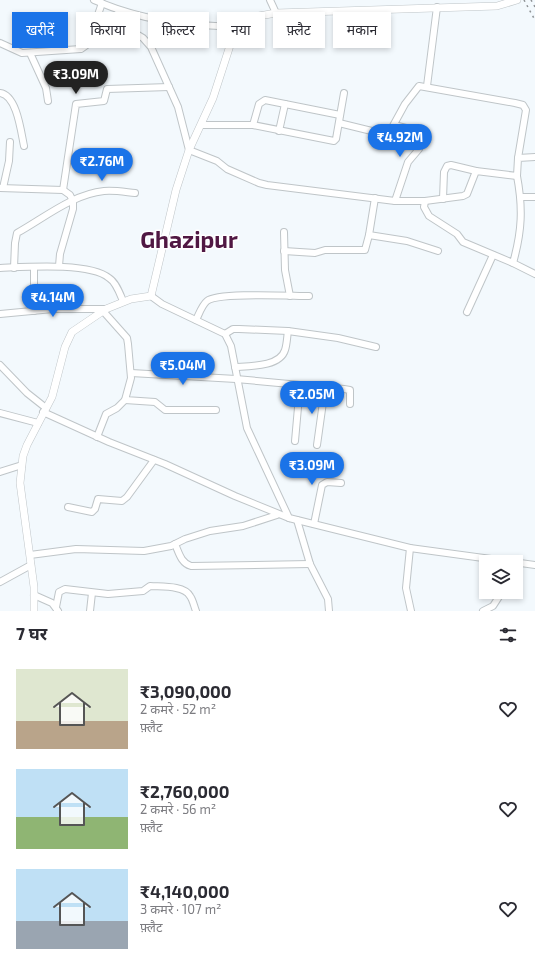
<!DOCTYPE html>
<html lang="hi">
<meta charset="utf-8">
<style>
:root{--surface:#fff;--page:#f7f7f7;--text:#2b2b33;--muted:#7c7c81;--accent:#1a73e8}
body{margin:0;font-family:"Exo 2","Noto Sans Devanagari",sans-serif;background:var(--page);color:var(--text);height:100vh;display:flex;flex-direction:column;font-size:15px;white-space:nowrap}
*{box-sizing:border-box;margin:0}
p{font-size:13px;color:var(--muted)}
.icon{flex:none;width:22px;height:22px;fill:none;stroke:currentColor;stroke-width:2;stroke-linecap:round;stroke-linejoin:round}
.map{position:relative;height:611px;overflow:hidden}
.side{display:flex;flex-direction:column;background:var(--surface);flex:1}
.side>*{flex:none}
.top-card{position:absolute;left:12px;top:12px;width:511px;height:36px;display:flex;gap:8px}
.buttons{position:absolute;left:479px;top:555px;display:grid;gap:8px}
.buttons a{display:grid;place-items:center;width:44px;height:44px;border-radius:0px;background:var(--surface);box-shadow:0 2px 6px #0003;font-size:20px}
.price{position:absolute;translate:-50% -34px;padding:0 9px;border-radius:14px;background:var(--accent);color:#fff;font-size:13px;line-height:26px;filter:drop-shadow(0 1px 2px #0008)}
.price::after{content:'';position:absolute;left:50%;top:24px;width:12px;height:9px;margin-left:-6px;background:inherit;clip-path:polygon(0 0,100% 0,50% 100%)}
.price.selected{background:#222;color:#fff}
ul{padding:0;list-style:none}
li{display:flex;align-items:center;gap:12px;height:100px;padding:0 16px}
li span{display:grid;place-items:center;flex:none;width:112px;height:80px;border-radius:0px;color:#555}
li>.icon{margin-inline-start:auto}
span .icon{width:48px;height:48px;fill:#fffc;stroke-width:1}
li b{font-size:17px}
h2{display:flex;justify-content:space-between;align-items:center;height:48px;padding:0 16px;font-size:17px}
.tag{padding:0 14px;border-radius:0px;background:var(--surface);box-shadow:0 2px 6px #0003;font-size:14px;line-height:36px}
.tag.selected{background:var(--accent);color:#fff}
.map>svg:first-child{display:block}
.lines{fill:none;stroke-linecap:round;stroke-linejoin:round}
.minor-casing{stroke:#bfc5c8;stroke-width:8}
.tertiary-casing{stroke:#bfc5c8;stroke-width:8}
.minor{stroke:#fff;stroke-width:6}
.tertiary{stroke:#fff;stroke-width:7}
.rail{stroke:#8d9194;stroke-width:1.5;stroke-dasharray:2 4;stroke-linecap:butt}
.labels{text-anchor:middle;stroke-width:3;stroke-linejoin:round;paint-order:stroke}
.town-label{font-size:23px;font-weight:bold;fill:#511843;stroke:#fff}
</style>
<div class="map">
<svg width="535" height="611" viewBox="0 0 535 611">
<rect width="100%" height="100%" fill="#f3f9fd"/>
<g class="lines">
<!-- minor casing -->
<g class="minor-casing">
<g id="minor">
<path d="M94,0C142,21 185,25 236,27"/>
<path d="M270,0L276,13"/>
<path d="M118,10L128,29L143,38L151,47L178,107L189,150L217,161L227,169L259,183L267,185L395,201H425L463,196L467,194L476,171L517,176L518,158L535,157"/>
<path d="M0,43L22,53L81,49L88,44L102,3"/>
<path d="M30,53L46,88L48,101"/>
<path d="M427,86L437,7"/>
<path d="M0,93C17,95 21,132 24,146"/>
<path d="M339,123L388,135L405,104L419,86L515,103L523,105L526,110L518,158"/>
<path d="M202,125H253L334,141L336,139L344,93"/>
<path d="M253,125L259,104L265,100L340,115"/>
<path d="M394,125L418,131L421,134L419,149L408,162L395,201"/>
<path d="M279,131L285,104"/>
<path d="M0,188L63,190L70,195L73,201V209L60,254L59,266"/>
<path d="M3,188L9,161L10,142"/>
<path d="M63,190L76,104L104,101L107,89L169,87"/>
<path d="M521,197H535"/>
<path d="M375,198L369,235L407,241L438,251"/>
<path d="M443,199L444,172L447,166L451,165L476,171"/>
<path d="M425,201L424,207L429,216L457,234L463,242L513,263C522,231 523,208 517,176"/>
<path d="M284,232L285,270L290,296"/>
<path d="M284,251L315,253L325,250H365L369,235"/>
<path d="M513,263L535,274"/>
<path d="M34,267V311"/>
<path d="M0,268C25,267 90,262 109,278C116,282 120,294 123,301"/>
<path d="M14,268L15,243L17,233C44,218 73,194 104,191C114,190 125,192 135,193"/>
<path d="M151,296L162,304L225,334L231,346L247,428L289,518L410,548L535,565"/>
<path d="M103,311L127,338L128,344L131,378L125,400L155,402L165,410H216"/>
<path d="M467,312L493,255"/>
<path d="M0,314L53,309H106"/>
<path d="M196,320C199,314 202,305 207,301C218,292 291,296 309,296"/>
<path d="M225,334L233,329H239L288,331L338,338L376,347"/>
<path d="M0,365L27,393L46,408"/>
<path d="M235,367C249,366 280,367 285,350C287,344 287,337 288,331"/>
<path d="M131,373L236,379L344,389L350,390V404"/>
<path d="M43,412L109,442L165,464L235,496L289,518"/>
<path d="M0,413L38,423"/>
<path d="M97,437L106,414L117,408L125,400"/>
<path d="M295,441L300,385"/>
<path d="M317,445L325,388"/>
<path d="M0,472L22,465"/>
<path d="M68,507L92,512L95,509L98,499L122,501L127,497L154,460"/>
<path d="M297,520L310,564L328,599L329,611"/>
<path d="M314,524L322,485L327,482L341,483"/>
<path d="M175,544C179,553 181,563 191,566L310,564"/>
<path d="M410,548L406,588L411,611"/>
<path d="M30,555L76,549L144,551L171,546L185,539L210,531L243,526L277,515"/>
<path d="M0,582L31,565"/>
<path d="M34,595L52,603L58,611"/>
<path d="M56,607L59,592L65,589L108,594L143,591L150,586C160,587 184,585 190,596C193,600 194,606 196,611"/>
<path d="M90,611L92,593"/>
<path d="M483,611L493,606L502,592"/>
</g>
</g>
<!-- tertiary casing -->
<g class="tertiary-casing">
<path id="tertiary" d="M34,611V587L20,483L23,456L27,445L52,397L65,347L72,332L106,309L131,299L151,296L176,190L189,150L213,98L236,27L248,18L276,13L497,6L517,0"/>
</g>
<!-- minor -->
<use href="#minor" class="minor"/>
<!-- tertiary -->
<use href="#tertiary" class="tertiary"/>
<!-- rail -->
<g class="rail">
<path d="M524,0L535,20"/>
<path d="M531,0L535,7"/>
</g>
</g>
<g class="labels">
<!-- town labels -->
<g class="town-label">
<text x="189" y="248">Ghazipur</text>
</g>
</g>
</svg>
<div class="buttons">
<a><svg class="icon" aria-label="layers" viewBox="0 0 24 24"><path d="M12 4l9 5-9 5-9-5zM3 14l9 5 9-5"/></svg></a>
</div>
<b class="price selected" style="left:76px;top:95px">₹3.09M</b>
<b class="price" style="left:400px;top:158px">₹4.92M</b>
<b class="price" style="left:102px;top:182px">₹2.76M</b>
<b class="price" style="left:53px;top:318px">₹4.14M</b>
<b class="price" style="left:183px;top:386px">₹5.04M</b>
<b class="price" style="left:312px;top:415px">₹2.05M</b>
<b class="price" style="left:312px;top:486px">₹3.09M</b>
<div class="top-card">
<a class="tag selected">खरीदें</a>
<a class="tag">किराया</a>
<a class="tag">फ़िल्टर</a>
<a class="tag">नया</a>
<a class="tag">फ़्लैट</a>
<a class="tag">मकान</a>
</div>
</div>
<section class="side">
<h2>7 घर<svg class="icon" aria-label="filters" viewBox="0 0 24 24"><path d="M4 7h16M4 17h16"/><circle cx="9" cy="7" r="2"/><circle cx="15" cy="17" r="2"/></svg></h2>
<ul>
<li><span style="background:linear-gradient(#dfe7d0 65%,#b9a48a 0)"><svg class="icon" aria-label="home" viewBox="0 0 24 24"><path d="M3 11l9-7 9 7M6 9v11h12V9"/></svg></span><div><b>₹3,090,000</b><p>2 कमरे · 52 m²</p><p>फ़्लैट</p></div><svg class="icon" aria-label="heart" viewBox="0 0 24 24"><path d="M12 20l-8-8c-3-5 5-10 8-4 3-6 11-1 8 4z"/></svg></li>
<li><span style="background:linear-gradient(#bfe0f5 60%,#8fb573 0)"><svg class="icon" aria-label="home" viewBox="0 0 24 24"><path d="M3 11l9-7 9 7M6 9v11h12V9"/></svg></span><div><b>₹2,760,000</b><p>2 कमरे · 56 m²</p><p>फ़्लैट</p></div><svg class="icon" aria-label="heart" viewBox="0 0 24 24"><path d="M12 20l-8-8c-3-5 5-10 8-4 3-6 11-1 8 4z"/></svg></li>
<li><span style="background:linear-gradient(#bfe0f5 65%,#9aa5b1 0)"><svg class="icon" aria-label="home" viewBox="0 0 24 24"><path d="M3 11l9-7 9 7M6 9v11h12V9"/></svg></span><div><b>₹4,140,000</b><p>3 कमरे · 107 m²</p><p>फ़्लैट</p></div><svg class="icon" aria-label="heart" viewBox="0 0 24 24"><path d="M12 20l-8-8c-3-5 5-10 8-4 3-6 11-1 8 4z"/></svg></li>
</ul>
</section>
